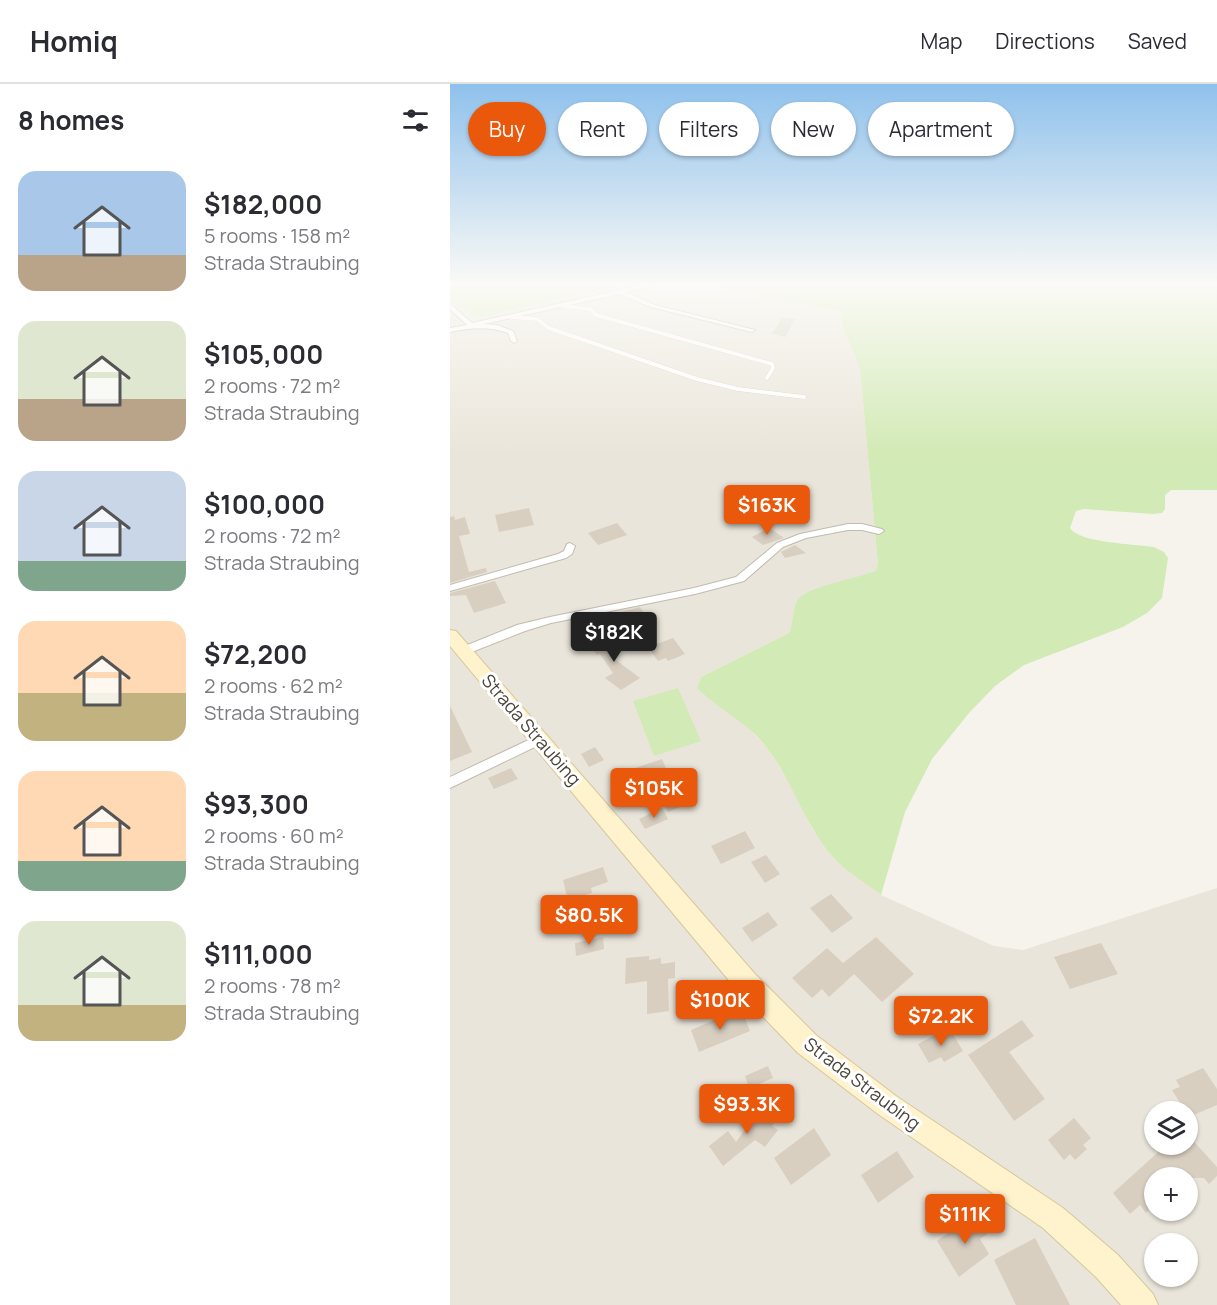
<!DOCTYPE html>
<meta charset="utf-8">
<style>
:root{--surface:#fff;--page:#f7f7f7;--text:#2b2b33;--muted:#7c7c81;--line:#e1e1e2;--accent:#ea580c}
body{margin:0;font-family:Manrope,sans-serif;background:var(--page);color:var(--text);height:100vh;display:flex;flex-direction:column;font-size:22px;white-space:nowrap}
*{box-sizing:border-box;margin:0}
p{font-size:20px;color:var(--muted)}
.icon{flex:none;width:33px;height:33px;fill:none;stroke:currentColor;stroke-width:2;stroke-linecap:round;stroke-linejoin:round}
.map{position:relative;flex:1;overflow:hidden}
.sheet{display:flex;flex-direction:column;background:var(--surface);width:450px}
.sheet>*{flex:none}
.guide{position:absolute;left:18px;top:18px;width:570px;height:54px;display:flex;gap:12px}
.controls{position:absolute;left:694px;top:1017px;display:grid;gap:12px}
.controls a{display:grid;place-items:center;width:54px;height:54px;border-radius:50%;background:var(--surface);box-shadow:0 2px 4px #0004;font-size:30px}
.price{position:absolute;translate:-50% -51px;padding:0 14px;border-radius:6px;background:var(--accent);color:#fff;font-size:20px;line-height:39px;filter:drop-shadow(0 2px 3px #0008)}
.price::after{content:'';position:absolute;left:50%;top:36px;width:18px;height:14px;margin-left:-9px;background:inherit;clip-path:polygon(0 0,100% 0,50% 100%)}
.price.current{background:#222;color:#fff}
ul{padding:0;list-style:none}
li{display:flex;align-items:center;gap:18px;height:150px;padding:0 18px}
li span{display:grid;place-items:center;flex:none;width:168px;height:120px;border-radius:18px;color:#555}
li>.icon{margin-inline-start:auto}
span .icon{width:72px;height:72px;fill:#fffc;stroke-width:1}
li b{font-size:26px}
h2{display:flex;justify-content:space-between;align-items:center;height:72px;padding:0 18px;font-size:26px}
.chip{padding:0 21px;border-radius:27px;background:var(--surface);box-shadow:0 2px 4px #0004;font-size:21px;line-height:54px}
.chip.current{background:var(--accent);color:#fff}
header{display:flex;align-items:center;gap:36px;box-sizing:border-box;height:84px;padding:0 30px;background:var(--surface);border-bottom:2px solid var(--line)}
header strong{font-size:28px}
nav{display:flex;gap:33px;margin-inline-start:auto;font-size:21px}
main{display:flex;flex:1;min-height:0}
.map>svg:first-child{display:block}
.residential{fill:#eae5da;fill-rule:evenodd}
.green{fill:#d2eab5}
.building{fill:#d8cfc1}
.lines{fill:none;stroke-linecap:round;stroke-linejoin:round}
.lane-casing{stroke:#c2bbae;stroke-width:4.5}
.street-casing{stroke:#c2bbae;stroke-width:2}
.secondary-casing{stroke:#d6c79b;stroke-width:2}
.lane{stroke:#fff;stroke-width:4}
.street{fill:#fff;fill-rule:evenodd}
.secondary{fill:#fff3cd;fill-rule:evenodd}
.labels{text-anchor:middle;stroke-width:6;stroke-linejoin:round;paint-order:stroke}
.near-street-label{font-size:18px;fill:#4b4439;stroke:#fff}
</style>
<header>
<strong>Homiq</strong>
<nav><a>Map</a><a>Directions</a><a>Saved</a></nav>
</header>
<main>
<section class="sheet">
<h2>8 homes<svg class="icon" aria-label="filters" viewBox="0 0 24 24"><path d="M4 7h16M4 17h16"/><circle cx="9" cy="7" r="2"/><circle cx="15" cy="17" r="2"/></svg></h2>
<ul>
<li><span style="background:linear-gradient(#a9c7e8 70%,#b9a48a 0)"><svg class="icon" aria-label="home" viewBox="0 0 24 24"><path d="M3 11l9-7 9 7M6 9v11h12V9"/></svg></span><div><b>$182,000</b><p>5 rooms · 158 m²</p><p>Strada Straubing</p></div></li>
<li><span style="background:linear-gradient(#dfe7d0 65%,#b9a48a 0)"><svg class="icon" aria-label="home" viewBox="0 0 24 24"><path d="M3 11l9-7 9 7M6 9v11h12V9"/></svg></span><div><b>$105,000</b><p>2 rooms · 72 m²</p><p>Strada Straubing</p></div></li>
<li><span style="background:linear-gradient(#c9d6e8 75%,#7fa58c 0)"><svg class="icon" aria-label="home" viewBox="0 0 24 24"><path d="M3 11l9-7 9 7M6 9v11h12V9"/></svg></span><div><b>$100,000</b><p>2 rooms · 72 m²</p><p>Strada Straubing</p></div></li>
<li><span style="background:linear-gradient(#ffd9b3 60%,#c2b280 0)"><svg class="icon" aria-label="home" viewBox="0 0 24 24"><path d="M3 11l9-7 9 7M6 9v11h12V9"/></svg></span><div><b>$72,200</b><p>2 rooms · 62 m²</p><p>Strada Straubing</p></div></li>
<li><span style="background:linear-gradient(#ffd9b3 75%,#7fa58c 0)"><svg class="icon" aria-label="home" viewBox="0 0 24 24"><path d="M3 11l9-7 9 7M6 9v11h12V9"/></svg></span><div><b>$93,300</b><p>2 rooms · 60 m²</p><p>Strada Straubing</p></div></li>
<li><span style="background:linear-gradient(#dfe7d0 70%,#c2b280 0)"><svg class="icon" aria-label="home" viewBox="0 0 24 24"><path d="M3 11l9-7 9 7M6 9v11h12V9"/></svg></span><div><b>$111,000</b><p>2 rooms · 78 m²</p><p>Strada Straubing</p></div></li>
</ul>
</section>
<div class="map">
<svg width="767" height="1221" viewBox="0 0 767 1221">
<rect width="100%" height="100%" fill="#f6f3ec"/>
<!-- residential -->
<path class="residential" d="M179,200H253L390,226L391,238L406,270L410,285L428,480L426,486L346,519L343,540L339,549L251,593L248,604L291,637L317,663L344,707L363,746L385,775L431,811L544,862L573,866L767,804V1221H0V217L27,234ZM705,1028H738V1060H705ZM705,1094H738V1126H705ZM705,1160H738V1192H705Z"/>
<!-- green -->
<g class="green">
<path d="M0,200H179L27,234L0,217Z"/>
<path d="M253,200H767V406H721L715,411V425L712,429L703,430L634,425L626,427L620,444C629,459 685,460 704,463L714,468L718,474L712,514L697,529L673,543L574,581L545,602L519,629L482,675L455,728L431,811C416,799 397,788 384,774C355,742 343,698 317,664C299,639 269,626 247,604L251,593L339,549C344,539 342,527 347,517C355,502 409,495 426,486L428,480L410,285C405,265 391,248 390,227Z"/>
<path d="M228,604L251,657L204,672L183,617Z"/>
</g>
<!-- building -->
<g class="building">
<path d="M332,234L345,235L335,253L322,250Z"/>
<path d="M79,424L84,441L49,448L45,431Z"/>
<path d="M4,432L5,436L15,433L20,450L9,452L19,488L36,484L37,488L0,499V433Z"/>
<path d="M311,438L334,454L313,461L302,453L315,446Z"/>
<path d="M167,439L177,451L148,461L138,449Z"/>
<path d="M345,461L356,469L335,474L331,468Z"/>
<path d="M45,497L56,519L24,529L16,511L0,512V509Z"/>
<path d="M190,523L197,533L176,540L167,529Z"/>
<path d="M164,551L174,564L158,570L190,594L171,606L155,594L163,589L150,570L147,571L140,561Z"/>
<path d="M223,554L235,570L218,577L216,574L208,577L198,563Z"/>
<path d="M0,622L22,668L0,677Z"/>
<path d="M145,663L154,676L139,683L131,670Z"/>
<path d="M212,675L218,689L214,690L232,722L218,728L200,694L189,698L185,684Z"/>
<path d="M61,684L68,695L44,705L38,694Z"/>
<path d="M212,724L218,735L195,745L189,735Z"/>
<path d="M295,747L305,764L271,780L261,762Z"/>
<path d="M316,771L330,790L315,799L301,778Z"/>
<path d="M153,783L158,798L141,804L142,809L118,817L113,796Z"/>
<path d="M381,810L403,834L382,849L360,824Z"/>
<path d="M318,828L328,841L302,858L292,844Z"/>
<path d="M153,853L154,865L126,872L125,859Z"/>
<path d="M426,853L464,890L432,918L404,890L379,913L372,905L362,914L342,894L377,864L393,879Z"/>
<path d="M651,859L668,890L620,905L604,873Z"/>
<path d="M199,872V876L211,874V880L225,878V894L218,895L219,927L197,930V897L175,900L176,874Z"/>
<path d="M291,925L300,947L249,968L241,946Z"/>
<path d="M572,936L584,952L559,968L595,1015L564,1037L518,971Z"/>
<path d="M499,944L513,967L494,978L491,973L479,979L468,960Z"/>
<path d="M318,982L323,994L299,1004L295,992Z"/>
<path d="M753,984L767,1005V1021L739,1033L738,1028H736L722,1006L730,1003L726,996Z"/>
<path d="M315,1018L330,1030L322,1042L328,1046L315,1063L305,1056L273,1082L259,1062L278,1047L286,1058Z"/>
<path d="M624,1034L641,1054L633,1061L637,1065L625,1076L620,1070L614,1076L598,1056Z"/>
<path d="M364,1044L381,1071L341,1101L324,1074Z"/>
<path d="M738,1051L767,1083V1092L759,1100L754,1094H705V1120L696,1129L690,1121L680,1130L663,1109L717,1060H738Z"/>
<path d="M447,1067L464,1093L428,1119L411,1091Z"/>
<path d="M524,1130L537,1150L530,1155L539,1170L509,1193L487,1157Z"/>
<path d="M585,1154L620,1221H566L544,1176Z"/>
</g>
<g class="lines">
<!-- lane casing -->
<g class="lane-casing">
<g id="lane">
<path d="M113,222L140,225L146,231L322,280L323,284L317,294"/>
<path d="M62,233L87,235L99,244L247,295L288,305L354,313"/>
</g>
</g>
<!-- street casing -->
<g class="street-casing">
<g id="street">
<path d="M196,200H208L176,208L205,221L305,246L302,248L201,223L169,210L34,240L47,241L63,247L67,257L64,259L61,257L58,249C39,242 19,244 0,248V244L17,241L0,225V220L22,239Z"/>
<path d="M398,440H412L432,445L434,447L429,450L412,446H398L356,454L333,463L294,497L245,510L101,539L75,547L14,571L8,567L10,564L67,541L100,533L244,504L286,493L327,459L350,450Z"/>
<path d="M120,459L125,462L122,470L116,474L0,507V501L108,470L114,467L117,460Z"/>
<path d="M89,651L93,653L95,656L93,659L0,704V693Z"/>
</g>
</g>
<!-- secondary casing -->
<g class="secondary-casing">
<path id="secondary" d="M0,546L6,547L305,890L366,951L446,1012L613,1124L668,1171L703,1210L708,1221H671L646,1193L593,1144L428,1030L348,969L287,906L0,562Z"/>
</g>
<!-- lane -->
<use href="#lane" class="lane"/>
<!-- street -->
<use href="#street" class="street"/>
<!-- secondary -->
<use href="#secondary" class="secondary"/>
</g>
<!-- sky -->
<linearGradient id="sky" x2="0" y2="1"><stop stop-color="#8fc1ec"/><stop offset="0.54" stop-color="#fbfaf6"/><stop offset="1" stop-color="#fbfaf6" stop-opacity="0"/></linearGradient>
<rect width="767" height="371" fill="url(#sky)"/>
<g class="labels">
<!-- near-street labels -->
<g class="near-street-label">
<text transform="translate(81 646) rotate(49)" y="6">Strada Straubing</text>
<text transform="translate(412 1000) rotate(37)" y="6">Strada Straubing</text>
</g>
</g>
</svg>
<div class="controls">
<a><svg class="icon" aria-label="layers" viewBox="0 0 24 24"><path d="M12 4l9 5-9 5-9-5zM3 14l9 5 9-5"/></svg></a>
<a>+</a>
<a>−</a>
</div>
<b class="price" style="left:317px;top:452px">$163K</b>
<b class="price current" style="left:164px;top:579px">$182K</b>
<b class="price" style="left:204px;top:735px">$105K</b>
<b class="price" style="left:139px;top:862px">$80.5K</b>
<b class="price" style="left:270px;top:947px">$100K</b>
<b class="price" style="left:491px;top:963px">$72.2K</b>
<b class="price" style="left:297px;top:1051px">$93.3K</b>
<b class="price" style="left:515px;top:1161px">$111K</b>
<div class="guide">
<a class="chip current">Buy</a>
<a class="chip">Rent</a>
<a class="chip">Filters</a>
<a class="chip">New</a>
<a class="chip">Apartment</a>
</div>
</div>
</main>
